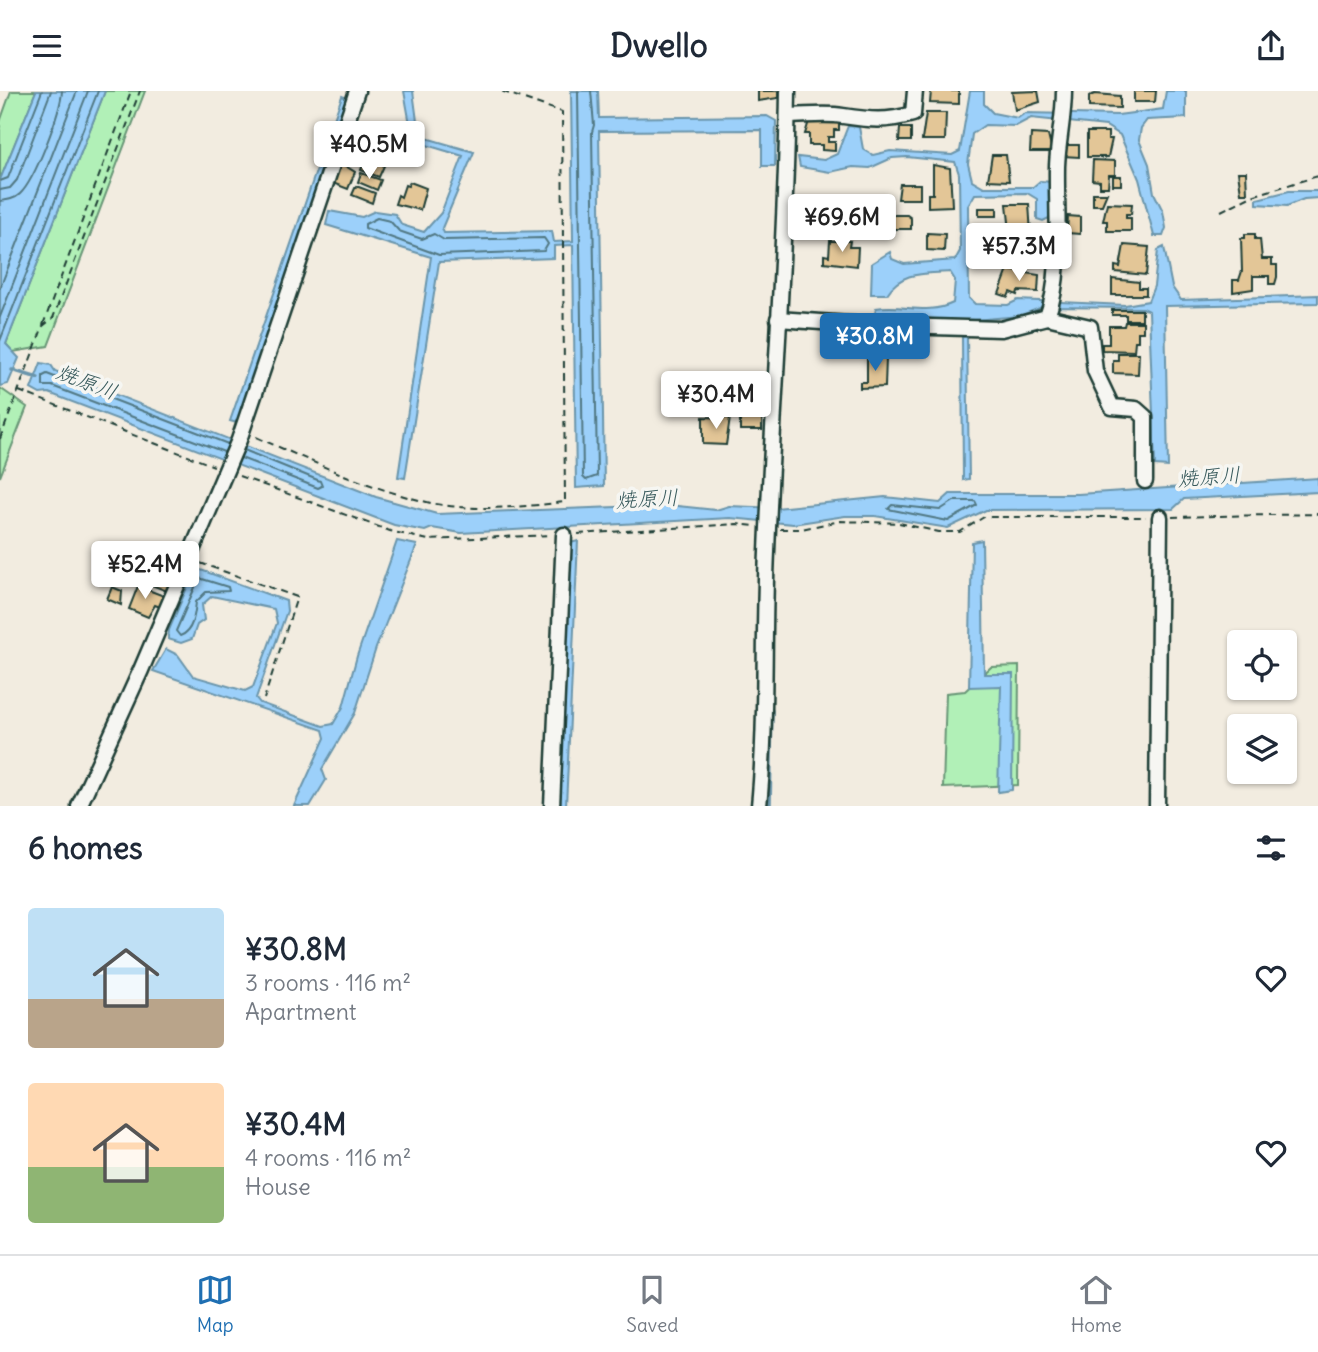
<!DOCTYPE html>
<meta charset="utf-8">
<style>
:root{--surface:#fff;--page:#f6f6f7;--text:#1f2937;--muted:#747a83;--line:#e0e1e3;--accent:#1f6fb2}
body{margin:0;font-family:Delius,"Klee One",sans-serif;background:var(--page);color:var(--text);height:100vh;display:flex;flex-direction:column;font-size:26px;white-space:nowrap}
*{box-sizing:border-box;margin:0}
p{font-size:23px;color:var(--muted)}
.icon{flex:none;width:38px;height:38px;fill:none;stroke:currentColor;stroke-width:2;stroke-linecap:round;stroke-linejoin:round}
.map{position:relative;height:715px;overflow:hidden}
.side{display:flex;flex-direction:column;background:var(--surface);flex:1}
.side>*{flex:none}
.controls{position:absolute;left:1227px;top:539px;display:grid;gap:14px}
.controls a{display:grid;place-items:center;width:70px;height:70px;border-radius:7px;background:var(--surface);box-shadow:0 2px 5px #0004;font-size:35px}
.price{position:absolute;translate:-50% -60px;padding:0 16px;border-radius:7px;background:#fff;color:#222;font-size:23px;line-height:46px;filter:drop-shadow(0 2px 4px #0008)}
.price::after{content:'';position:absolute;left:50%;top:42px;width:21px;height:16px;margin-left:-10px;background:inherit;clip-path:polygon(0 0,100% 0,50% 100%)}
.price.active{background:var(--accent);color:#fff}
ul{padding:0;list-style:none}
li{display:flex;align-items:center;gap:21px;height:175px;padding:0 28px}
li span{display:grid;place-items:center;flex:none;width:196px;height:140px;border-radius:7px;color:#555}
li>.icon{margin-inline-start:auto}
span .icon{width:84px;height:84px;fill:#fffc;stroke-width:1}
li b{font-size:30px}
h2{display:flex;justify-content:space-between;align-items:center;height:84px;padding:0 28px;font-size:30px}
header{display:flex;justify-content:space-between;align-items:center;height:91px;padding:0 28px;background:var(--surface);font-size:32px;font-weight:800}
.tab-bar{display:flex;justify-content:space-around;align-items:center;height:98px;border-top:2px solid var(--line);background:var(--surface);font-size:19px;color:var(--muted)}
.tab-bar a{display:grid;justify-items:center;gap:4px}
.tab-bar .active{color:var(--accent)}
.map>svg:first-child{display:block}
.green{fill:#b1f0b7;stroke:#689676;stroke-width:2}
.water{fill:#9cd0fa;stroke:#6a95ab;stroke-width:2}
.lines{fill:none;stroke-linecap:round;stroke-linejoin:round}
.shore{stroke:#517883;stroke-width:2}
.stream{stroke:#6a95ab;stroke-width:3.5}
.building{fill:#e3c697;stroke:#1f3d34;stroke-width:2}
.minor-casing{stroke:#1f3d34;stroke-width:19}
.path{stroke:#1f3d34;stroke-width:2;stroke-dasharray:7 5;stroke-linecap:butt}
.minor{stroke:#f6f6f2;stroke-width:14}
.labels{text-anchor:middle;stroke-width:7;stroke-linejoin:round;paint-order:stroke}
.water-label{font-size:21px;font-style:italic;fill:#385a5c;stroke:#f6f6f2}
</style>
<header><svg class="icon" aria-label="menu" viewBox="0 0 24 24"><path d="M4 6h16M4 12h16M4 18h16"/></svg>Dwello<svg class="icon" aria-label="share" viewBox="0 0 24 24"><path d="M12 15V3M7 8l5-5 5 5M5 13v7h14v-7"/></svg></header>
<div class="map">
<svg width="1318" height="715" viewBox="0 0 1318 715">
<rect width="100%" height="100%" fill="#f2ece0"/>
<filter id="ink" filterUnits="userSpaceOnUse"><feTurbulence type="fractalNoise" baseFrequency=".0143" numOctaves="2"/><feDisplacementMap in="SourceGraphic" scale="14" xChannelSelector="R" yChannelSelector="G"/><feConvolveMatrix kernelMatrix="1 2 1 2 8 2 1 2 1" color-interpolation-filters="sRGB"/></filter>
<g filter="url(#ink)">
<!-- green -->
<g class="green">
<path d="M11,0H36L0,89V31Z"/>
<path d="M105,0H145L48,255L13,261L6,253Z"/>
<path d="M0,297L27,316L0,386Z"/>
<path d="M1019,575L1018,694L943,697L946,602L965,600L991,576Z"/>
</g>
<!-- water -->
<g class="water">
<path d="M36,0H105L6,253L19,267L8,293L0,295V89Z"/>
<path d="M404,0H413L419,45L474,61L442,137L444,142L552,140L554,151L573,150L571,0H598L599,27L767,25L776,30L775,75H762V39L599,40L604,395L576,397L573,154L554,155V167L439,171L405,387L398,386L431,166L326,134L329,120L362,126L375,120L395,123L402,134L424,141L441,122L463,65L413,50Z"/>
<path d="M970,0H984V13L993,22L1018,27L1025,22L1118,24L1163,18L1166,0H1186V27L1147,29L1141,37L1139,49L1149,73L1154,102L1163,120L1166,137L1163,145H1154L1139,88L1120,44L1106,35L1031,27L1016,35L985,34L972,43L968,73L972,89L984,96H1033L1040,90L1052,91L1049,127L1043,130L1037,128V108L1027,102L975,103L968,115L969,207L975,213L1008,214L1018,209L1125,214L1148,210L1154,195L1158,159L1164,156L1172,196L1181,209L1318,204V212L1165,215L1168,376L1155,375L1149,220L1143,217L1042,216L1020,225L962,230L899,228L875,223L876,217C902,212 927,225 953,212L955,189L950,181C924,183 901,180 887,203H871L872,172L890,161L892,168L904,173L955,169L960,160L959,83L955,71L907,66L892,67L870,77L853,76L830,81L800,76L798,66L824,69L837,63L848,35L859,36L863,58L873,64L890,60L952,64L960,60Z"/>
<path d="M342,5L347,7L237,332L230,330Z"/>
<path d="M1289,100H1318V107L1304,108L1287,115L1257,113V108Z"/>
<path d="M967,245L969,388L963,389L962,246Z"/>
<path d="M41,272L51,274L55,280L376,406L437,423L668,414L716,419L729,415L776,417L885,406L940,412L950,403H1078L1318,387V401L1184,408L1173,418L986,419L948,437L875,425H845L793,433L730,427L461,442L432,437L425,440L394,434L49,302L40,303L31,298Z"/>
<path d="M982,449L984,583H1013L1012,699L998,701L1001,595L969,596L972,451Z"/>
<path d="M397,450L417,454L376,557L355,622L322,678L326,689L310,715H294L325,647L323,639L153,580L166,558L178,564L193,585L245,600L253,596L277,532L274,518L212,505L202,514L204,529L197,534L192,548L181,552L168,548L169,539L194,480L201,479L286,510L287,520L256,607L260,612L323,635L333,633L343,616L357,565Z"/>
<path d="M578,450L566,715H557L570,452Z"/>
</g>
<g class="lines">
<!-- shore -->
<g class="shore">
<path d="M578,0L583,386L586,389L597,385L592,41L594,34L591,0"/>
<path d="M0,90L8,87L42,0"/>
<path d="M0,99L10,97L17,89L51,0"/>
<path d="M0,110C8,109 15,108 20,103C35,89 61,20 62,0"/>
<path d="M377,127L390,130L399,140L422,148L434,143L444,149L544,147L548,153L544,160L439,164L365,137V133Z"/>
<path d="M0,197L77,0"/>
<path d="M0,226L88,0"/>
<path d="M0,250L98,0"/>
<path d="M224,361L52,295H43V285L47,283L228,353"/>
<path d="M241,367L318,397L322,395L320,390L244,359"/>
<path d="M954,410H975L977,414L948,430L888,418L892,414L940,419Z"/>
<path d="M199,487L228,496L229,500L206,501L196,511C195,522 193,541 180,545L176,540Z"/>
</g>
<!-- stream -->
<g class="stream">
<path d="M12,279L38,287"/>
<path d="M770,715L772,619"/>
</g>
</g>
<!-- building -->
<g class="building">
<path d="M758,0H778V7L758,10Z"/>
<path d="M931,0H959V13L930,12Z"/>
<path d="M1038,0L1040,11L1015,19L1012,1Z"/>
<path d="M1134,0H1156L1155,11H1134Z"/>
<path d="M1095,3L1120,5V17L1089,16V5Z"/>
<path d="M926,22H946L945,49H922Z"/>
<path d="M809,30H839V39H834V46H828V51H835V60L822,59V54H809V43H805Z"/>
<path d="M900,37H911V50H899Z"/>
<path d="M1087,41H1108V48H1112L1108,66H1087Z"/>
<path d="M1031,43L1048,44L1052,61H1030Z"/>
<path d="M373,51L391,59L379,86L361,79L364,71L361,70Z"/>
<path d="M1063,54H1079V66L1063,65Z"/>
<path d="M992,64H1006L1009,90L988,89Z"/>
<path d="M1093,69L1115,70V85H1121V94H1113V84H1109L1108,96H1100V90L1092,89Z"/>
<path d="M339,71L355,81L348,98L330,91Z"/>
<path d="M933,74L950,77L952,115L928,116V103H933Z"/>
<path d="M1238,81H1246L1247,102H1241Z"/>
<path d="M361,82L381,89L377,99L358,91Z"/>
<path d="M410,91L426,97L420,119L395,113L398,104L401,106L405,94L408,95Z"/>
<path d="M900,93H920V108H898Z"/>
<path d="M356,95L375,102L372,112L352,104Z"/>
<path d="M1093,102H1107L1102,114H1093Z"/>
<path d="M1107,112L1132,113L1131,123H1126V127H1131V140H1107V130H1103Z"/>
<path d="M1007,113H1029L1031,143L1010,140Z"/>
<rect x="979" y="117" width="18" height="8"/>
<path d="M890,124H907L911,127V138H875V127H890Z"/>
<path d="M1068,125L1080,126V143L1067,142Z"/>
<path d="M927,142L945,143L944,160L927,159Z"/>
<path d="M987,142H998V162L982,161V149H987Z"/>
<path d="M1014,143L1051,144L1050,174L1013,170Z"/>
<path d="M1245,143H1255V148H1260L1262,168H1272V174H1277V186L1275,193H1269V185H1253V198L1233,201V189H1239L1242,180L1241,147H1245Z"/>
<path d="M830,150H850L849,156H858L857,175L824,171V164L829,165Z"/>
<path d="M1124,154L1149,156L1146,184L1115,181V175L1120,176Z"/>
<path d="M1008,179L1039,184L1038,201L1018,200L1017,204L1010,201L1008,206L999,203Z"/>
<path d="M1112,188L1139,191V197H1146V204H1112Z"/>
<path d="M1112,219H1142V229H1126V224H1112Z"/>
<path d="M1125,231H1143V241H1138V250H1135L1134,260L1102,259V253H1109V235H1124Z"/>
<path d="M870,242H885V262L870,261Z"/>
<path d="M1118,262H1139L1138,283L1113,282V269H1118Z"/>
<path d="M876,266H886L885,296L860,297V291H867V268Z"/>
<path d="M741,298L755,299V310H740Z"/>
<rect x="706" y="300" width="24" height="17"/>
<rect x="740" y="320" width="22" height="19"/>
<path d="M703,326L730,327L726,354L703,353Z"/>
<path d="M144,482L170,492L167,500L141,490Z"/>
<path d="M138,495L164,505L160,516L155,514L148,526L129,518Z"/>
<path d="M112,496L122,500L121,514L107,508Z"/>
</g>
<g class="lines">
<!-- minor casing -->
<g class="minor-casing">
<g id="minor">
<path d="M788,25C805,25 825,22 843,25C870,29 886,31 913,23L915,0"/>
<path d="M1047,226L1090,236L1095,280L1112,316L1136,318L1145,326V390"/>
<path d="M778,228L864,234L1001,238L1047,226C1063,184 1056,121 1057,75C1058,50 1064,25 1064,0"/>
<path d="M79,715L141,579L239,349L357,0"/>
<path d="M552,715L564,444"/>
<path d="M759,715C767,631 763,545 767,461C773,307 786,154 788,0"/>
<path d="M1157,715L1160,426"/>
</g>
</g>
<!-- path -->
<g class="path">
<path d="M1221,120L1252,105L1318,85"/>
<path d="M43,234L131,0"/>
<path d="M19,300L214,375"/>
<path d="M256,346C313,371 370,398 431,412C475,421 522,416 565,411L562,21L501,0"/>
<path d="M0,348L43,235L53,227L140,0"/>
<path d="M239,385L390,440L428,449L551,444"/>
<path d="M1172,426L1318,423"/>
<path d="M780,438H801L840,430L899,432L939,441H960L984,426H1146"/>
<path d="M578,443L737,433L754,435"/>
<path d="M200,472L297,506L264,608"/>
</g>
<!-- minor -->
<use href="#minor" class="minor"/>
</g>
</g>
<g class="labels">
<!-- water labels -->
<g class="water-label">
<text transform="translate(87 291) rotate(21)" y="7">焼原川</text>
<text transform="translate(1209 386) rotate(-4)" y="7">焼原川</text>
<text transform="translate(647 408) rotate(-3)" y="7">焼原川</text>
</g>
</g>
</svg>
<div class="controls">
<a><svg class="icon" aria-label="locate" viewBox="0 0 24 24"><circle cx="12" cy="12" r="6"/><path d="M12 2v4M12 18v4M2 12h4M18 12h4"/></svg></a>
<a><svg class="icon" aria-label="layers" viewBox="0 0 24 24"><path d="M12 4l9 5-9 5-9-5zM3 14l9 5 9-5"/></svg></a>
</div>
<b class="price" style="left:369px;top:90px">¥40.5M</b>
<b class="price" style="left:842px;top:163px">¥69.6M</b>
<b class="price" style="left:1019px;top:192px">¥57.3M</b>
<b class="price active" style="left:875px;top:282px">¥30.8M</b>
<b class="price" style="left:716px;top:340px">¥30.4M</b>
<b class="price" style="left:145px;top:510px">¥52.4M</b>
</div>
<section class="side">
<h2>6 homes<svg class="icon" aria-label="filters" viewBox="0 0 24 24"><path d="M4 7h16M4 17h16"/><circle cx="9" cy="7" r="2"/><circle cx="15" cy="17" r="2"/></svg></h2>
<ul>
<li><span style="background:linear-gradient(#bfe0f5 65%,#b9a48a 0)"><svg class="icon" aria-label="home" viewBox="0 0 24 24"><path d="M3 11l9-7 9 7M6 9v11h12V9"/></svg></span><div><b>¥30.8M</b><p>3 rooms · 116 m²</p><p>Apartment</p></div><svg class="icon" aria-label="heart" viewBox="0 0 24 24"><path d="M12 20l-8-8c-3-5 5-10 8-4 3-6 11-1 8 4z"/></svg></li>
<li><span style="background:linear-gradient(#ffd9b3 60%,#8fb573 0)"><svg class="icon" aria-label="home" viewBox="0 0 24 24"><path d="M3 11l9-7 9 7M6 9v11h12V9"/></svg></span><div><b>¥30.4M</b><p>4 rooms · 116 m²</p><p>House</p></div><svg class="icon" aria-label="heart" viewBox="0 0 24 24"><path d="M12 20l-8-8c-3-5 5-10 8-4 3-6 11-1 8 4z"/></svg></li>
</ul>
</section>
<nav class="tab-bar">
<a class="active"><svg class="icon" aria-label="map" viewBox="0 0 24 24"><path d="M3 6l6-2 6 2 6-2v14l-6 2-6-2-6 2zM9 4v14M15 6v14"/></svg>Map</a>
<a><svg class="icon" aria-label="saved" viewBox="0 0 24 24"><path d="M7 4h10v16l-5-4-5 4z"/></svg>Saved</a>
<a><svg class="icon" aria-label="home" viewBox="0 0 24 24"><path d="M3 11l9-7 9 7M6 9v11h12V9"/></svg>Home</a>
</nav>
